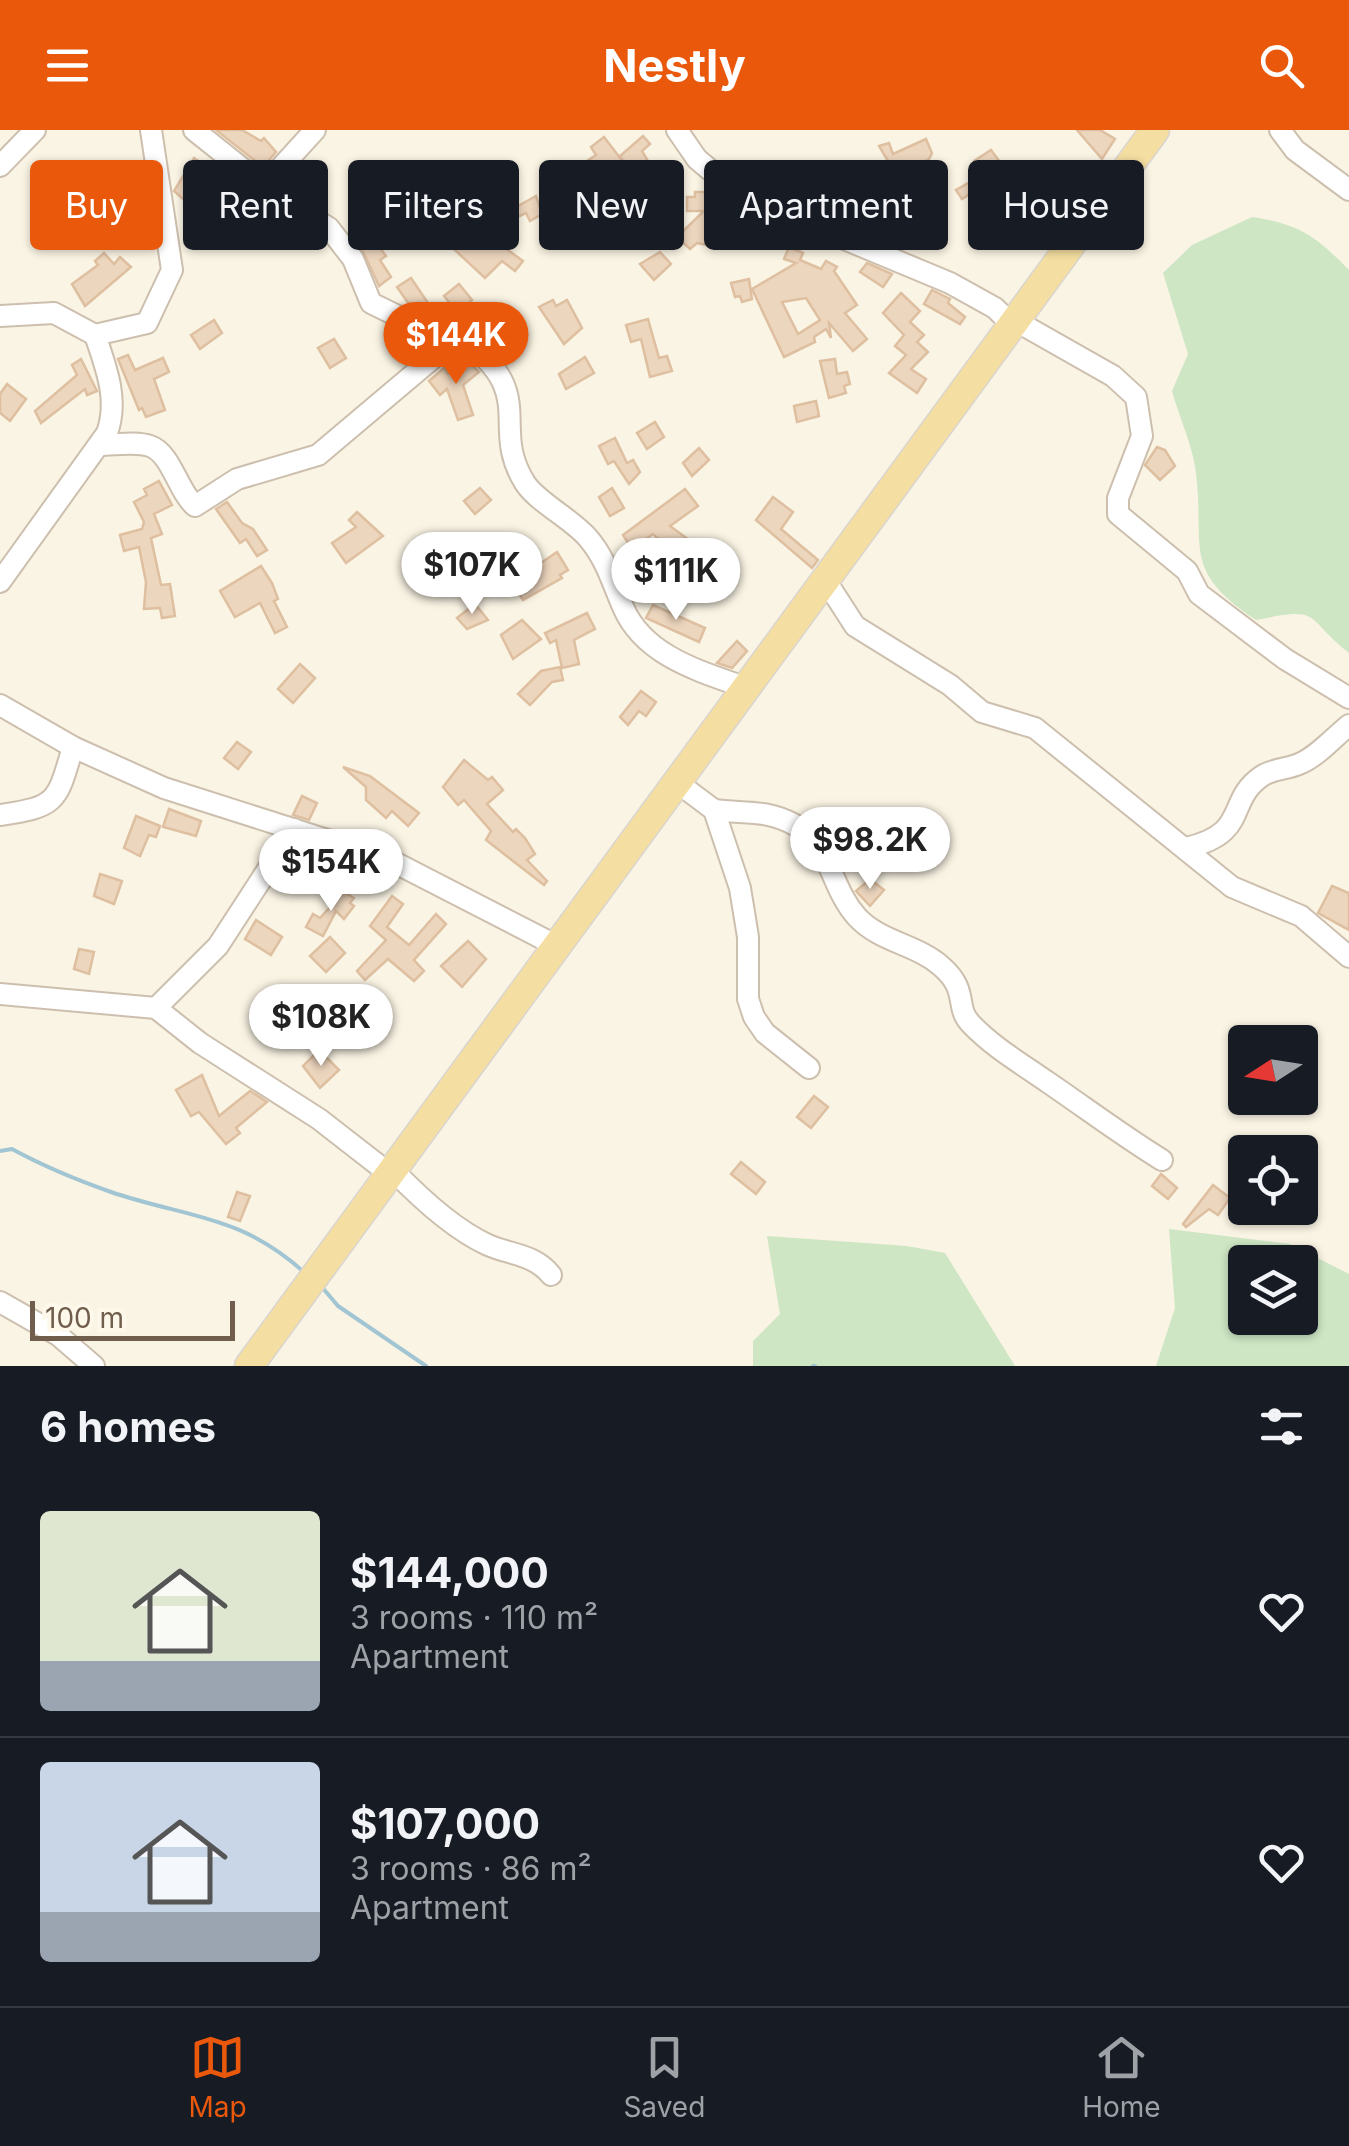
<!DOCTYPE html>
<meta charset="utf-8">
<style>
:root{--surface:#171b24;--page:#242831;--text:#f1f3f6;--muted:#9ea1a6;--line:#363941;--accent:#ea580c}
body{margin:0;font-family:Inter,sans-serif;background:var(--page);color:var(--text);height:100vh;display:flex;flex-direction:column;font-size:38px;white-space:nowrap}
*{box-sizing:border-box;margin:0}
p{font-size:32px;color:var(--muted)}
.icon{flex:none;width:55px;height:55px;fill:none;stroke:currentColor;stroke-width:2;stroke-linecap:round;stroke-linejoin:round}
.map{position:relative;height:1236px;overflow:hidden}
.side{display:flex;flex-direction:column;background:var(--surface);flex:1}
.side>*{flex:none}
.hud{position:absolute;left:30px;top:30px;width:1290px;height:90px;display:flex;gap:20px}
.needle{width:65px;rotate:258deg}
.fabs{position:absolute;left:1228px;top:895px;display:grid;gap:20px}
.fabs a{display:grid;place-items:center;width:90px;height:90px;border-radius:10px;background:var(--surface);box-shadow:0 2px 8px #0004;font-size:50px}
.scale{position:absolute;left:30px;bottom:25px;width:205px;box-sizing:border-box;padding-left:10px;border:5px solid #705d4c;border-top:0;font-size:28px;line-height:35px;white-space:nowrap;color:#705d4c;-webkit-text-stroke:8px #fdf8ea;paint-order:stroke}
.price{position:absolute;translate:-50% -85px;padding:0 22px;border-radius:35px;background:#fff;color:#222;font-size:32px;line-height:65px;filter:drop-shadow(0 2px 5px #0008)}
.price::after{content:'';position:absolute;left:50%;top:60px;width:30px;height:22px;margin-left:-15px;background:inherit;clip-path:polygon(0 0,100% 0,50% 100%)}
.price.on{background:var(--accent);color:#fff}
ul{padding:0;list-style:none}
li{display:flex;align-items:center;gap:30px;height:250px;padding:0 40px}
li+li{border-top:2px solid var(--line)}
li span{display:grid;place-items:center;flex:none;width:280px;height:200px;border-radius:10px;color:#555}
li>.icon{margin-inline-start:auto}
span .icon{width:120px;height:120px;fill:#fffc;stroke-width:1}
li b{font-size:42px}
h2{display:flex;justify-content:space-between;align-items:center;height:120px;padding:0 40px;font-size:42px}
.tag{padding:0 35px;border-radius:10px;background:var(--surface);box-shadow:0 2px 8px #0004;font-size:35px;line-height:90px}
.tag.on{background:var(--accent);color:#fff}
header{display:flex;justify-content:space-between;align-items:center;height:130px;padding:0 40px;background:var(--accent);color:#fff;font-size:45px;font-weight:700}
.dock{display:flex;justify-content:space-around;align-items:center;height:140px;border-top:2px solid var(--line);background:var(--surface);font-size:28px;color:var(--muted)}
.dock a{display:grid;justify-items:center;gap:5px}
.dock .on{color:var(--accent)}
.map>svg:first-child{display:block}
.green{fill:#cee6c4;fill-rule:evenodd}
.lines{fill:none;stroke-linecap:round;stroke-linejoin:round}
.stream{stroke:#a1c5d3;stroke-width:4}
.building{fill:#edd6be;stroke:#debfa0;stroke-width:2.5;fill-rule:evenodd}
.minor-casing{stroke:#cdbfae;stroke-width:24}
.major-casing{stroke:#dad5d0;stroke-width:31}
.minor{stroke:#fff;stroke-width:20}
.major{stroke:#f4dea1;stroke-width:28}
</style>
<header><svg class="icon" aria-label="menu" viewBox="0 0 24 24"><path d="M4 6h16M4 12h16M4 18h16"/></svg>Nestly<svg class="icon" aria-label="search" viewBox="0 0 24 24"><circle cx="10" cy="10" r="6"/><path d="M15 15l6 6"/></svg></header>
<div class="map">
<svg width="1349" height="1236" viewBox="0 0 1349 1236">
<rect width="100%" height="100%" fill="#faf4e4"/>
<!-- green -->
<g class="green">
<path d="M1252,87C1299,94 1316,106 1349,140V523C1303,487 1324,476 1256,490C1181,440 1205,419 1196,343C1193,316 1179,287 1172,261L1188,224L1163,143L1192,115Z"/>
<path d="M1169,1099L1290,1114L1349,1144V1236H1156L1175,1178ZM1300,1132V1188H1245V1132Z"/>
<path d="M767,1106L907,1116L945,1123L1015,1236H753V1211L780,1184Z"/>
</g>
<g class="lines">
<!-- stream -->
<g class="stream">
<path d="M0,1021L12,1019C43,1036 77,1050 111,1062C187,1088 241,1084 306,1144"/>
<path d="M321,1156L338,1176L426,1236"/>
<path d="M813,1236H815"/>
</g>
</g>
<!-- building -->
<g class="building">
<path d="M216,0H242L261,11L264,8L276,22L263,37Z"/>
<path d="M1077,0H1100L1115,9L1102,29Z"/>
<path d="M643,6L650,14L642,21L662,55L651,62L649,58L642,62L620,26Z"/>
<path d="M604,7L624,33L597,55L594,51L572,61L566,49L587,38L584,33L596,25L591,17Z"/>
<path d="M926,9L932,23L929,29L897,46L879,16L889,13L893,24Z"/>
<path d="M991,20L1002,35L987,46L990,51L962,69L956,60L984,44L974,31Z"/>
<path d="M194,28L213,41L193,78L174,61Z"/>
<path d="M138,42L144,47L145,68L124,59Z"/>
<path d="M1077,50L1089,61L1077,77L1063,65Z"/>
<path d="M695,62H706L705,98L715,101L712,116L697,113L690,119L677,107L704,81H687V67H695Z"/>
<path d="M536,66L542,84L530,91L526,83L513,89L509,81Z"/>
<path d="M422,69L449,98L442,104L414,76Z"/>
<path d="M860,72L871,76L869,83L891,99L883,110L828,87L834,77L854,90Z"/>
<path d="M750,85L763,94L750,112L737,103Z"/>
<path d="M456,95L476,117L487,105L523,131L515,141L502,131L485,148L442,108Z"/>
<path d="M373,109L386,126L380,130L391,147L379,156L361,117Z"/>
<path d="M789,117L803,123L800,130L821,139L826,131L837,137L834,141L857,175L845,183L867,209L853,221L829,193L831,208L826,199L814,207L815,212L784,227L752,159L796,133L784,129ZM806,168L820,190L798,204L782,172Z"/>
<path d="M660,122L671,134L654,150L640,134Z"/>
<path d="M104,123L114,134L120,127L131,137L85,176L72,154L98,135L95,131Z"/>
<path d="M867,133L892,144L883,157L860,142Z"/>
<path d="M411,148L430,176L422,182L411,177L397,157Z"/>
<path d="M749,149L752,169L742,172L740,166L735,167L731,153Z"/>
<path d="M459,154L472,170L458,183L444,166Z"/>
<path d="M932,160L950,169L948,173L965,187L960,194L924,174Z"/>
<path d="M901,163L920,181L910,192L924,205L917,212L928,222L911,239L926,249L917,263L889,243L906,225L895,216L904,205L883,183Z"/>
<path d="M553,170L556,176L567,170L582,198L564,214L539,177Z"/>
<path d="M648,189L659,228L667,226L672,241L650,247L641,209L631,212L626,195Z"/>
<path d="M214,190L222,203L200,219L191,205Z"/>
<path d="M334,209L346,228L330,238L318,218Z"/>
<path d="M128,225L135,240L163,228L169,242L154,249L165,280L146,287L142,278L139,280L118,229Z"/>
<path d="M585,227L594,243L566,259L559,244Z"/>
<path d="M81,229L97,261L87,265L85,259L41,293L35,281L77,245L72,235Z"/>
<path d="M835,229L837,244L847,242L850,254L844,256L846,263L829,268L820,231Z"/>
<path d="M466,230L479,242L463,255L473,285L458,290L447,259L440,265L429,251L444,238L448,244Z"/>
<path d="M7,254L26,269L10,291L0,283V264Z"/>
<path d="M816,271L819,286L797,292L794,276Z"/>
<path d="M655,292L664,307L647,319L637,303Z"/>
<path d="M615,308L627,333L633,330L640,342L629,354L614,331L608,334L599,316Z"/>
<path d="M1157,317L1165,320L1175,336L1160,350L1145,335Z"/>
<path d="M699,318L709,330L692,346L683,333Z"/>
<path d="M159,351L172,375L154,384L162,404L151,408L161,455L170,454L175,486L162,488L160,478L144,479L146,452L139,417L124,421L120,405L142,399L144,392L134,372L147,365L144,359Z"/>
<path d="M480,358L491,370L475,384L464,371Z"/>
<path d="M612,358L624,378L610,386L599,367Z"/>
<path d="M685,359L698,376L670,396L689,410L680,421L673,422L653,404L632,419L623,405Z"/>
<path d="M773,367L793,382L781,399L818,430L812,438L756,390Z"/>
<path d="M227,372L242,393L253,399L267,420L257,426L246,409L240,413L216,379Z"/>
<path d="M357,382L383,406L346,433L332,413L356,397L349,390Z"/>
<path d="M557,422L568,440L560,445L562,448L523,470L512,453Z"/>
<path d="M465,426L478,440L464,452L451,439Z"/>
<path d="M261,436L272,453L278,469L274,471L287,497L275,503L260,473L235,487L220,461Z"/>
<path d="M475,474L488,490L467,499L457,488Z"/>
<path d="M653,475L705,498L699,512L646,488Z"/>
<path d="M587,483L595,499L574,510L579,534L562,538L556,510L550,513L545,503Z"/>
<path d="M522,490L541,509L513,529L501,505Z"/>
<path d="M737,511L747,521L732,538L717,533Z"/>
<path d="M300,534L315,548L293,573L278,559Z"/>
<path d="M560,537L563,550L552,552L530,575L518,564L541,541Z"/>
<path d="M641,561L656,572L646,586L639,581L628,595L620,587Z"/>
<path d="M237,612L251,622L238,639L224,628Z"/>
<path d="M464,630L488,650L492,647L503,660L487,674L513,702L516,699L525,708L535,724L527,730L547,751L544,755L486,710L491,701L464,670L458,675L443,657Z"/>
<path d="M343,637L370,646L419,683L408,696L392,681L386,688L366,670V657Z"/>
<path d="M302,666L317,673L309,690L293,685Z"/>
<path d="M169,679L201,691L196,706L163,697Z"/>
<path d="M136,686L160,696L156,707L149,705L140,726L124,718Z"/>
<path d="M100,744L122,751L114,774L94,766Z"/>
<path d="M870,749L884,760L870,776L856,761Z"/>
<path d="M1332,756L1349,763V800L1318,783Z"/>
<path d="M344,762L354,768L350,773L354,776L344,789L336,781L323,806L306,797L313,784L320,788Z"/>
<path d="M392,766L403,774L387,797L409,815L436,784L446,794L414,830L424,841L414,851L388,829L365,850L357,841L386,810L370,796Z"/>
<path d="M256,790L282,807L271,825L245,809Z"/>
<path d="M330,807L345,823L326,842L310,826Z"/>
<path d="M468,811L486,829L462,857L441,836Z"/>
<path d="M79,819L94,822L89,844L74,839Z"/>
<path d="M319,920L339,940L320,958L303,936Z"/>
<path d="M202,945L219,986L250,961L267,972L236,998L240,1003L226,1014L199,982L191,986L176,960Z"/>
<path d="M814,966L828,977L811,998L797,987Z"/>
<path d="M741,1032L765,1052L756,1064L731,1044Z"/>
<path d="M1161,1044L1177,1058L1168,1069L1152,1056Z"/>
<path d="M1213,1055L1230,1068L1218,1085L1209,1079L1186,1097L1183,1094Z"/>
<path d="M237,1062L250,1066L240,1091L228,1087Z"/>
</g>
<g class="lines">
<!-- minor casing -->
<g class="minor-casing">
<g id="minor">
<path d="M194,0L268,59L329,98L353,129L371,173L416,195L459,206"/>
<path d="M677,0L697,29L741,66L950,153L995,178L1013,196"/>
<path d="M1280,0L1295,20L1349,60"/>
<path d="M0,36L35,0"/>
<path d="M268,59L275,44L315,0"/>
<path d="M0,186L54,183L95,205"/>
<path d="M1016,191L1113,246L1136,267L1142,306L1118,368V384L1187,441L1199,464L1285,529L1349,568"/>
<path d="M100,315C115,315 136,311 150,316C171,323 178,361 195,376L237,349L318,325L459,206C542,265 488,294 525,353C537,372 572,389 588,408C606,429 612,452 623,477C644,526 699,541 747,558"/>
<path d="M824,448L855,496L950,555L982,582L1035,598L1232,757L1301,786L1349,827"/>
<path d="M0,452L107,303C119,270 106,237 95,205L147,193L172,140L151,0"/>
<path d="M0,575L73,617L164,658L390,730L557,816"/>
<path d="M678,653L714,680L740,758L748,807V869L754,887L765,903L809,938"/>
<path d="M714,680C744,684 767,679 795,695C832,717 830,757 857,787C880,812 916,814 941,836C970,861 954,877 971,894C994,918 1022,934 1049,953C1087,979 1123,1006 1162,1030"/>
<path d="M0,685C58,677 57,671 73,617"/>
<path d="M1186,718C1251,703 1225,671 1262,646C1272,639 1288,639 1299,634C1317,627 1334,607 1349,595"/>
<path d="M0,864L156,878L200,913L319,989L391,1045"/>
<path d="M156,878L218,816L294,699"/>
<path d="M394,1041C420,1068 453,1099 488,1115C511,1125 534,1124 551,1145"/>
<path d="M0,1172L58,1205L94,1236"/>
</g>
</g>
<!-- major casing -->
<g class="major-casing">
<path id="major" d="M249,1236L1155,0"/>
</g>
<!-- minor -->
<use href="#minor" class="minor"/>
<!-- major -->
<use href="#major" class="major"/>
</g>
</svg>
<div class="fabs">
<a><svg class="needle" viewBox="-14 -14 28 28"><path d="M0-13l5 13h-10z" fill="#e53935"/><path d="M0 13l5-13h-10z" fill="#9ea1a6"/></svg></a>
<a><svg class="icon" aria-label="locate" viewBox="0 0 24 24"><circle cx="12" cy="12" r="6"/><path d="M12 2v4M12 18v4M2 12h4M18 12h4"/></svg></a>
<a><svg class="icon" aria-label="layers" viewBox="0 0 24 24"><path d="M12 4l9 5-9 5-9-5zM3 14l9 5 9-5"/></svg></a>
</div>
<div class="scale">100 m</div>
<b class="price on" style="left:456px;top:257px">$144K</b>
<b class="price" style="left:472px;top:487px">$107K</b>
<b class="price" style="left:676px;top:493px">$111K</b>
<b class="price" style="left:870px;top:762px">$98.2K</b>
<b class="price" style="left:331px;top:784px">$154K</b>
<b class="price" style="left:321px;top:939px">$108K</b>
<div class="hud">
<a class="tag on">Buy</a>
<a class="tag">Rent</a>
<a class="tag">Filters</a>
<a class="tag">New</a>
<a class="tag">Apartment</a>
<a class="tag">House</a>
</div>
</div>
<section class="side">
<h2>6 homes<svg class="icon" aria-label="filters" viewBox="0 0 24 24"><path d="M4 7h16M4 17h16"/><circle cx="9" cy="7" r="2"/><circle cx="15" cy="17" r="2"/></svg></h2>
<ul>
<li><span style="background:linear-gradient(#dfe7d0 75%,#9aa5b1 0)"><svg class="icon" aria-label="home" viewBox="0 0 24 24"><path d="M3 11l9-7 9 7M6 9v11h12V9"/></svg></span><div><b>$144,000</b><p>3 rooms · 110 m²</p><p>Apartment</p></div><svg class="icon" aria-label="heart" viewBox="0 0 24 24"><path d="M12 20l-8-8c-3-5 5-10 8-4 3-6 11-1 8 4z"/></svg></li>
<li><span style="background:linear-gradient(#c9d6e8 75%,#9aa5b1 0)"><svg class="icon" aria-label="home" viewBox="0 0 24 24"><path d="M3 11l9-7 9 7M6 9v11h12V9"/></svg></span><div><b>$107,000</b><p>3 rooms · 86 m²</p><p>Apartment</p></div><svg class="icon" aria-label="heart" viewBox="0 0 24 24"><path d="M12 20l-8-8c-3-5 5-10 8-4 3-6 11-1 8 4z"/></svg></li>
</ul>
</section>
<nav class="dock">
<a class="on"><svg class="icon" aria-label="map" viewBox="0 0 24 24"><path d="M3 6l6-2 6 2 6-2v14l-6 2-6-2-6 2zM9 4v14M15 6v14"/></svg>Map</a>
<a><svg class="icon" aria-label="saved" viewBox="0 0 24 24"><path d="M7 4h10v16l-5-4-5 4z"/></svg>Saved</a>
<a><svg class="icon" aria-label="home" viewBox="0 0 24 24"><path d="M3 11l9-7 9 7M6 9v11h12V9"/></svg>Home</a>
</nav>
